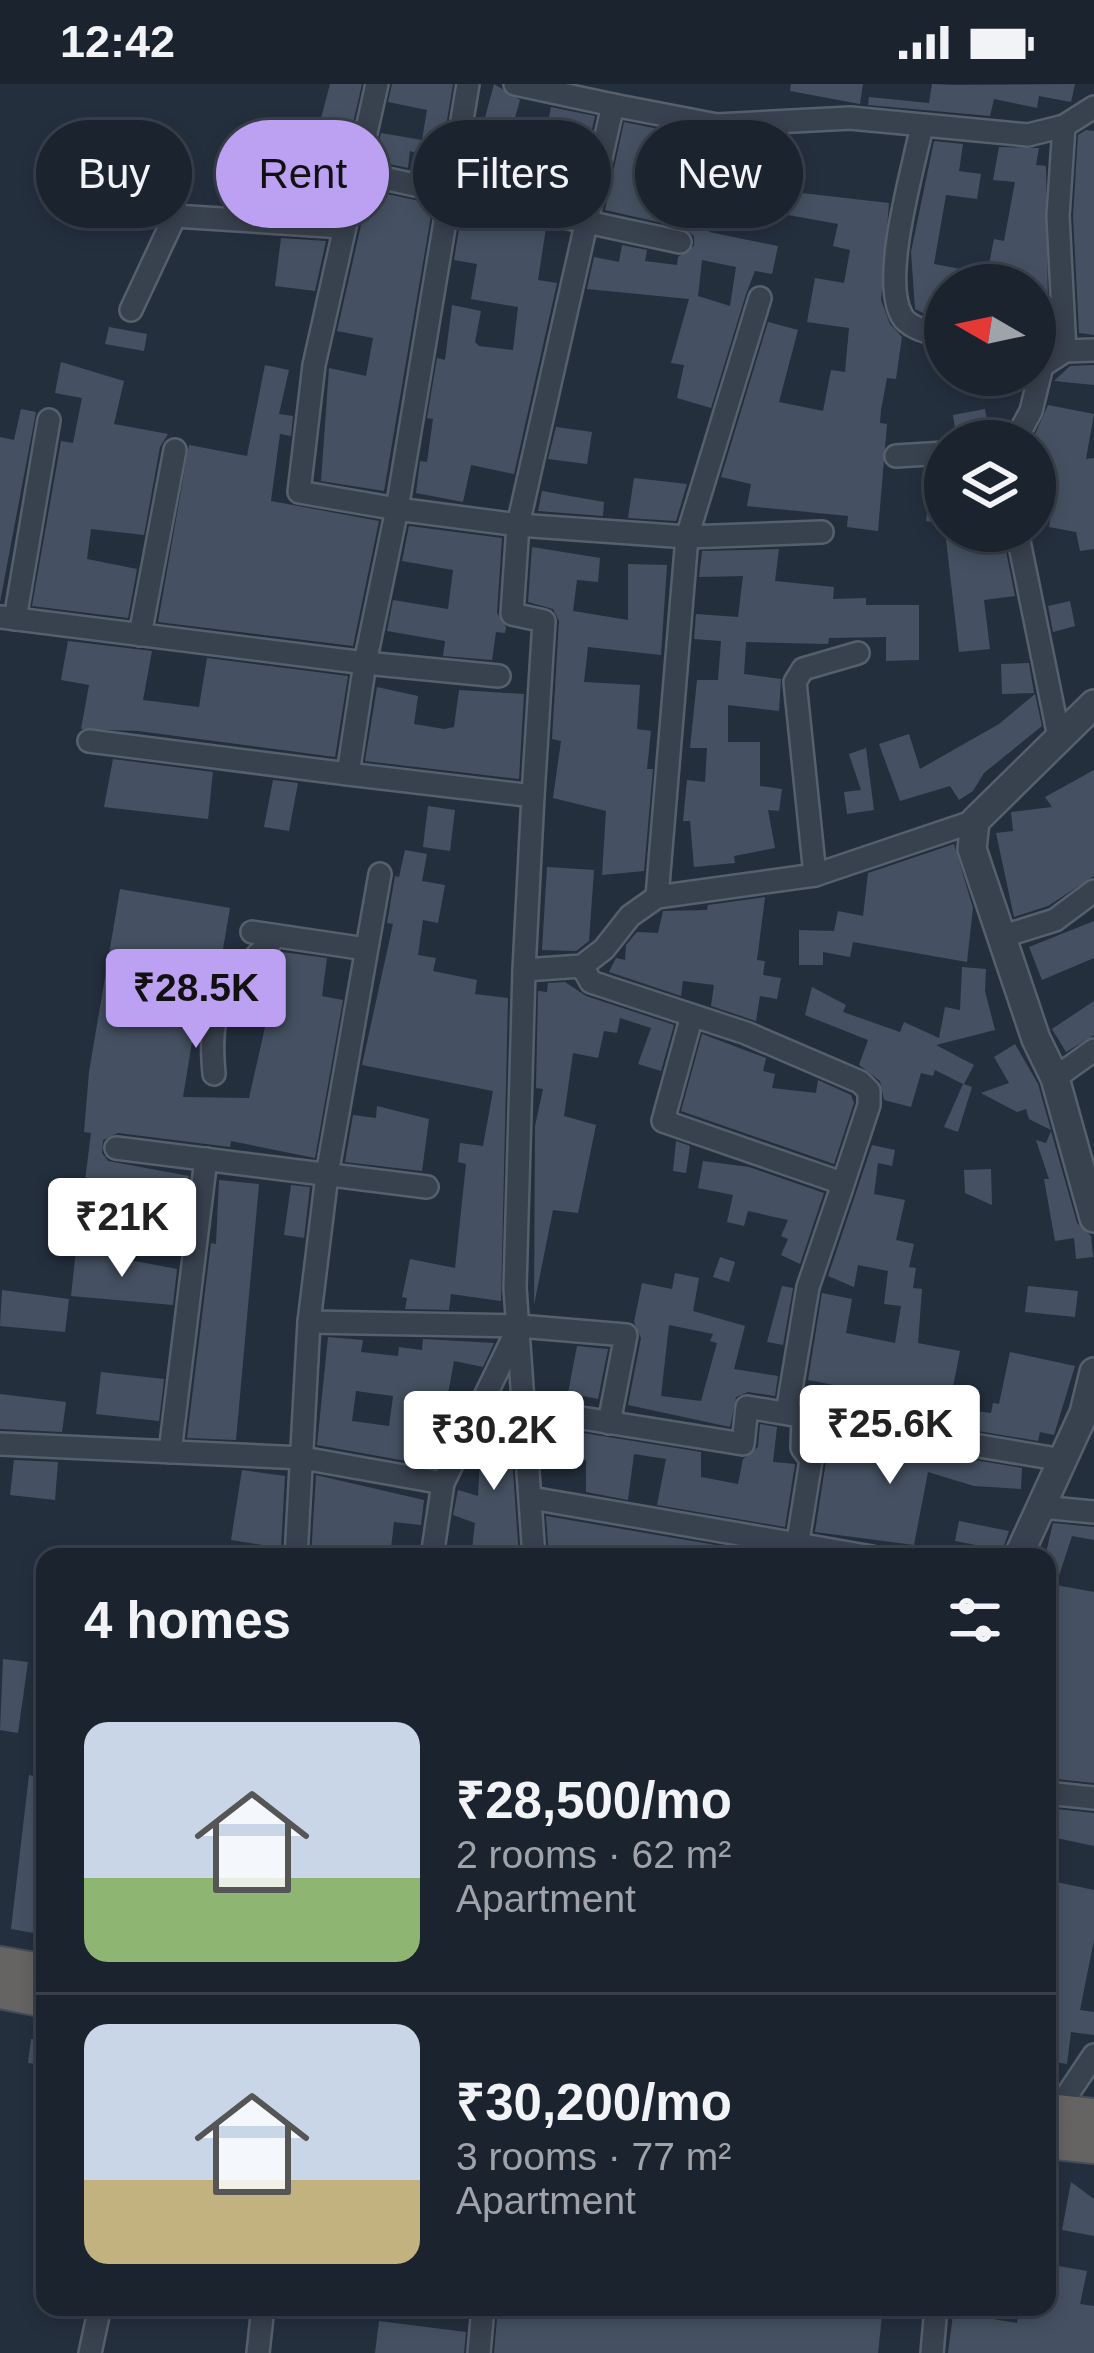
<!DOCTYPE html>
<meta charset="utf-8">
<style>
:root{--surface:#1b232e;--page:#242b36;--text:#f1f3f6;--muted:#a0a4aa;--line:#39404a;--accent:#bca0f2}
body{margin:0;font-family:Arial,sans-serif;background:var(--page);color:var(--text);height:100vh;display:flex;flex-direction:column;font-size:45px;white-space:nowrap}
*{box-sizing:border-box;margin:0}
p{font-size:39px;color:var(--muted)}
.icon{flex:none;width:66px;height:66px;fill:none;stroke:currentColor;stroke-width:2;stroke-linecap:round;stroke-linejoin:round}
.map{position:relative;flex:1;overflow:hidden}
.drawer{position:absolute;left:36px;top:1464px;width:1020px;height:768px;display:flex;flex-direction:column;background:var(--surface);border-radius:24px;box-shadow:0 6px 18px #0003,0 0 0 3px var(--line)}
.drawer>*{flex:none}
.hud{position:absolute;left:36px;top:36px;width:1023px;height:108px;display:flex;gap:24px}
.needle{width:78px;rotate:279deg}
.controls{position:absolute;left:924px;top:180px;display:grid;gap:24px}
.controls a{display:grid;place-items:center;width:132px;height:132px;border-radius:50%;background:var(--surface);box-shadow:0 6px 18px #0003,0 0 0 3px var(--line);font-size:60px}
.price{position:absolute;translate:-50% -102px;padding:0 27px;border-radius:12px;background:#fff;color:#222;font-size:39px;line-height:78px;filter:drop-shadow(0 3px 6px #0008)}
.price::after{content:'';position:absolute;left:50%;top:72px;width:36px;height:27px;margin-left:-18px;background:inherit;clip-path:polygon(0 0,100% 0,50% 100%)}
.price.active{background:var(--accent);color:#111}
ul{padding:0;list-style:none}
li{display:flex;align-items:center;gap:36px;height:300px;padding:0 48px}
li+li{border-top:3px solid var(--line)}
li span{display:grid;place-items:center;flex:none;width:336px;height:240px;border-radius:24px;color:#555}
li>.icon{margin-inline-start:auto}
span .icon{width:144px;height:144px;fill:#fffc;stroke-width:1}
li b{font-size:51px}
h2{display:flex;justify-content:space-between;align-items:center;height:144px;padding:0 48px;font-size:51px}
.pill{padding:0 42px;border-radius:54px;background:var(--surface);box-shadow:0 6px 18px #0003,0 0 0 3px var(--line);font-size:42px;line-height:108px}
.pill.active{background:var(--accent);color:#111}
.status{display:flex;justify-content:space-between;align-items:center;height:84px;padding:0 60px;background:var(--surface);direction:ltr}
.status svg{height:33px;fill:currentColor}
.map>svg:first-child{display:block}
.building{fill:#455162;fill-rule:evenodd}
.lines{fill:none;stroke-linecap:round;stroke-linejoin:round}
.minor-casing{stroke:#565f6c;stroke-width:26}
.tertiary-casing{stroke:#565f6c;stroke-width:32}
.trunk-casing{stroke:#434c59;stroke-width:40}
.minor{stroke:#38414e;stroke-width:21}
.tertiary{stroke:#38414e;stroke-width:27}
.trunk{stroke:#656462;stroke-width:36}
</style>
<div class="status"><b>12:42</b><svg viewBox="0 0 49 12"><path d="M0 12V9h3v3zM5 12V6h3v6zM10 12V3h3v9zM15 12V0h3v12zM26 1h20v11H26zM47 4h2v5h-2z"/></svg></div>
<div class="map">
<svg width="1094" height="2269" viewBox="0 0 1094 2269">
<rect width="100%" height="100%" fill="#242f3e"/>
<!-- building -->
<g class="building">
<path d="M330,0H362L333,127L292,125L299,83L308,84Z"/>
<path d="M392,0H453L440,78L410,67L408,84L375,77L381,49L422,56L427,26L388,18Z"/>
<path d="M494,0L520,16L506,66L535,71L527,110L468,97Z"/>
<path d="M791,0H863L860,20L790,7Z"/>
<path d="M932,0L955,1L1075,0L1071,18L1039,12L1037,24L994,15L990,32L868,21L869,13L929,19Z"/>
<path d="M551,23L595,32L575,120L558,116L565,68L543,64Z"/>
<path d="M624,38L703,54L694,106L716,110L709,148L778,162L772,190L755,187L746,210L711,324L677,314L684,281L671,279L689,215L587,205L594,173L619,178L622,161L647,166L645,177L677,181L678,173L694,162V152L684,144L605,126ZM702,176L736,183L730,222L698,212Z"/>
<path d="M1086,46L1094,47V251L1079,249L1073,132L1078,51Z"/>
<path d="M934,57L963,60L959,87L981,90L977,115L946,111L934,180L987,190L994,155L1004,157L1015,98L993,96L999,63L1039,64L1036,81L1046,82L1048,226L1035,223V201H945V224L939,223L936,235L915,225L911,168Z"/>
<path d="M764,99L794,102L793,108L889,119L881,216L890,240L902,253L896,295L887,294L881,326L880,339L887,340L878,447L847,443L848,432L747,422L751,400L721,393L768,238L798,246L779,318L823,327L831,286L845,288L849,244L807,238L815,194L844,199L850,166L833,162L838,140L722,119L725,100L763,107Z"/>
<path d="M369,106L433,120L384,407L321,397L329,284L366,292L373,254L337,247Z"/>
<path d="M462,126L546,144L538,196L557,199L514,390L471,381L463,418L416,409L420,377L427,378L433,335L427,334L437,274L445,276L452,221L481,227L475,258L479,262L513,266L518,223L471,215L477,180L454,176Z"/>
<path d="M281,154L326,157L315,207L275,202Z"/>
<path d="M109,243L147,250L144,267L105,260Z"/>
<path d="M61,278L124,297L114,340L168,350L160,363L144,451L91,445L87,475L137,485L128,534L32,522L61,357L73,359L82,314L55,309Z"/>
<path d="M265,281L289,286L279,330L293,332L291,352L280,350L271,417L379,437L353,562L158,538L189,361L247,372Z"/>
<path d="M1094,281V301L1054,297L1070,282Z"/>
<path d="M1048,321L1094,330L1086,375L1094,374V465L1080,467L1076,448L1049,443L1053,421L1035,419L1032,357Z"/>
<path d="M21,325L36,328L0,518V353L14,356Z"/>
<path d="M985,325L990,354L957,357L953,331Z"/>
<path d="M556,343L592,348L587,380L548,375Z"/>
<path d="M945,384V440L926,437L932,385Z"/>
<path d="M634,394L687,400L676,437L628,434Z"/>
<path d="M542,407L604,418L603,432L538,427Z"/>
<path d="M409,442L502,454L497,529L506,543L505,549L496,548L492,576L443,572L445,557L387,547L393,516L448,525L453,486L402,477Z"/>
<path d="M945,447H1002L1015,512L984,516L990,565L959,568Z"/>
<path d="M532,463L600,474L598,498L577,496L573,527L628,536V480L667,481L661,571L588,563L584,598L640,601L637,645L651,647L647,685H653L644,787L602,791L606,727L553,714L561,657L552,655L559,537L553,525L528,518Z"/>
<path d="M779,465L775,497L834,503L833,515L866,514V521H919V576L886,577V553L829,554L828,560L746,558L744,590L781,595L779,627L728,621V658H760V702L782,705L779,727L768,726L775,764L734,772L735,779L694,783L690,737H683L687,696L705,698L707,664H690L697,596H718L721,557L694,555L696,530L738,533L743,492L699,493L702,467Z"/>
<path d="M1070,517L1075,542L1053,548L1048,522Z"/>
<path d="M68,557L152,567L143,616L199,623L207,574L348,592L335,673L138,647L81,645L89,601L61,596Z"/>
<path d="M1029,579L1034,609L1002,610L1001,580Z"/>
<path d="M377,603L418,612L414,640L444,645L454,643L459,606L524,610L519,695L365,677Z"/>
<path d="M1035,610L1042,642L984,689L973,707L959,716L950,702L900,717L879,660L909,650L920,685L999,640Z"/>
<path d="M866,664L874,726L847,730L844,708L861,706L849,670Z"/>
<path d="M113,675L213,688L208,735L104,723Z"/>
<path d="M1094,686V792L1048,822L1014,833L996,749L1013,747L1011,728L1052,723L1045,713Z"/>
<path d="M273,696L298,699L289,747L264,743Z"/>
<path d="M428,722L455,726L450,767L423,763Z"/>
<path d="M954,760L973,824L967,878L853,858L850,873L823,868V881H799V846L834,847L838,827L863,832L868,789Z"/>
<path d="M405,766L427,770L422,797L445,801L438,839L423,836L418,871L436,874L433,887L477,896L475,910L508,914L501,1217L451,1210L449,1226L405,1225L407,1214L402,1213L410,1175L455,1184L466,1080L458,1078L460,1059L483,1062L493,1007L362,981L393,840L387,839L395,792L399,793Z"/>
<path d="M547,783L594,786L589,857L576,867L542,866Z"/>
<path d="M120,805L230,824L218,894L214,899L202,897L183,1013L249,1014L282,868L327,874L322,912L343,916L315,1074L231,1057L230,1063L118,1049L103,1056L102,1069L108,1077L189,1092L182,1151L146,1147L150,1114L84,1105L91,1049L84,1048L89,988Z"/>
<path d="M765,813L757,876L765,877L763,891L781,894L777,915L760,912L756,937L711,922L714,901L683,897L681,912L609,888L616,874L625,876L626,861L637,848L658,849L663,827L707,826L708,821Z"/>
<path d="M1094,837V874L1042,896L1029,863Z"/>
<path d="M962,883L986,885L985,907L995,946L936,961L974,981L964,1000L972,1003L958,1048L944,1043L963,1000L935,986L933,992L921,989L911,1023L884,1016L880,997L859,981L868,956L805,931L812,903L846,921L843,928L900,948L904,938L939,954L945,923L960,926Z"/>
<path d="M565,898L586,912L674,941L661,987L638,980L651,944L620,934L617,949L604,947L598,974L573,969L564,1032L596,1041L578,1129L553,1126L534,1221L535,1042L543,1005L536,1004L538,907L547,908L548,899Z"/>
<path d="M1094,917V951L1066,968L1052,945Z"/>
<path d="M702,950L766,974L763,987L775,990L772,1004L816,1009L818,996L851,1011L854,1019L834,1080L681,1027Z"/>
<path d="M1015,960L1038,1000L1051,1046L1029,1035L1026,1025L1017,1028L981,1009L1009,999L994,973Z"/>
<path d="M377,1022L429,1035L422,1087L345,1078L353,1031L376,1034Z"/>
<path d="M1051,1047L1077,1139L1091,1152L1093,1173L1076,1175L1074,1154L1055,1157L1044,1095H1049L1036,1056L1046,1059Z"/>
<path d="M676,1057L690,1062L686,1089L673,1087Z"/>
<path d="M872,1061L895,1066L892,1082L878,1079L874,1110L905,1116L896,1156L914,1160L909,1183L916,1184L913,1204L922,1205L918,1259L960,1267L949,1323L991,1329L993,1319L999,1320L1010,1268L1075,1282L1054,1351L1040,1348L1038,1357L836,1323L839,1302L808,1296L822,1209L852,1215L846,1249L895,1259L901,1222L884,1220L888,1187L858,1181L854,1203L828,1192Z"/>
<path d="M703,1077L749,1083L824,1109L800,1180L781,1171L788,1155L781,1152L788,1136L748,1127L744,1142L727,1138L733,1111L698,1104Z"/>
<path d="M991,1085L992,1121L965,1109L964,1086Z"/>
<path d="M219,1096L259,1100L236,1356L187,1354L211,1159L216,1160Z"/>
<path d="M291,1101L310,1103L304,1154L284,1151Z"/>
<path d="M76,1166L177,1185L173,1221L71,1212Z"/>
<path d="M720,1173L735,1178L729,1198L713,1193Z"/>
<path d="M675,1189L699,1194L693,1227L745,1242L734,1285L778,1292L775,1312L748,1308L736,1313L730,1343L628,1321L641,1254L634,1238L642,1199L672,1205ZM669,1241L713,1250L710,1257L717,1259L701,1317L661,1312Z"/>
<path d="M782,1202L793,1204L783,1261L767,1258Z"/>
<path d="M1028,1202L1078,1207L1075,1233L1025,1228Z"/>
<path d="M2,1206L69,1215L65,1248L0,1242Z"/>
<path d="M328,1253L363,1256L361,1268L398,1272L399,1263L422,1266L423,1255L494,1259L483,1283L454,1277L443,1337L454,1339L452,1345L434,1382L317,1361ZM356,1307L393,1312L389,1342L352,1337Z"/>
<path d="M577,1262L608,1265L598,1315L568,1309Z"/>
<path d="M101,1288L164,1295L159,1337L96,1330Z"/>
<path d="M0,1310L66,1318L62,1348L0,1345Z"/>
<path d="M502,1315L508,1316L519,1473H480L481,1466L472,1465L475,1439L453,1431L458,1406L478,1412L481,1355L495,1326L500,1327Z"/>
<path d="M760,1340L777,1343L773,1378L795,1380L785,1443L657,1421L666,1375L634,1370L628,1416L586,1408V1376L542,1370L540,1342L701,1368V1393L738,1400L743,1375L758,1363Z"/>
<path d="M817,1350L1022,1384L1021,1405L974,1402L928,1388L914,1461L815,1448L826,1377Z"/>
<path d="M14,1376L58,1378L55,1416L10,1411Z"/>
<path d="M242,1386L285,1392L281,1464L231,1456Z"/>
<path d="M316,1391L424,1416L421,1441L394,1438L390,1473H311Z"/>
<path d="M546,1432L751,1467V1473H549Z"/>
<path d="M959,1437L1009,1447L1000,1473H974L976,1461L955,1457Z"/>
<path d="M1053,1439L1094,1443V1456L1072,1452L1056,1501L1094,1508V1699L1047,1694L1054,1622L1047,1621L1045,1473Z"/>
<path d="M3,1575L28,1578L18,1649L0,1646Z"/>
<path d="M29,1691L45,1694L34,1823L45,1825V1851L11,1845Z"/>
<path d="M1047,1724L1094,1729V1762L1047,1752Z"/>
<path d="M1047,1796L1094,1806V1856L1080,1926L1094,1928V1951L1071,1948L1067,1980L1047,1977Z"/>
<path d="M31,1955L45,1956V1981L28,1979Z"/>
<path d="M1071,2098L1094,2115V2152L1062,2146Z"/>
<path d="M1047,2180L1087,2187L1080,2220L1094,2222V2269H948L954,2223H976L974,2232L1017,2239L1020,2223H1047Z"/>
<path d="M498,2223H883L878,2269H494Z"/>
<path d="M379,2237L466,2248L464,2269H375Z"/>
</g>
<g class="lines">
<!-- minor casing -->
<g class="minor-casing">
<g id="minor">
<path d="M377,0L314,281L299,408L397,425L468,0"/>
<path d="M515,0L613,21"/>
<path d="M922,41C914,83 880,195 902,232C909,245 932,249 945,253"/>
<path d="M1064,42L1058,132L1065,267"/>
<path d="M355,88L680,158"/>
<path d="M760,214L687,453L822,448"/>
<path d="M131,226L175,132L343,143"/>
<path d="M1015,357L1031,327L1042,282L1065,267L1094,266"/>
<path d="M896,372L945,369"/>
<path d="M1017,447L1059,653"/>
<path d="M0,533L365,579L397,425L518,441L687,453L657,813"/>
<path d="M15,535L49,336"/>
<path d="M140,551L175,366"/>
<path d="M499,592L365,579L348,690L533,712L524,886"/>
<path d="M89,657L348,690"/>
<path d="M533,712L544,537L512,530L518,441L613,21L717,41L850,34L1028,51L1064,42L1094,23"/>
<path d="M815,791L795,598L803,585L858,569"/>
<path d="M252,848L366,865"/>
<path d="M1004,852L1055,836L1094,807"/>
<path d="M582,882L591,898L746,949L860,998L869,1007V1021L841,1106"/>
<path d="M691,935L663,1037L839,1098L841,1106L808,1203L787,1329"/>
<path d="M214,990C207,913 226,905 276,852"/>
<path d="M1055,994L1094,966"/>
<path d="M116,1064L427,1103"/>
<path d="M309,1238L519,1242"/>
<path d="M526,1325L743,1360L747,1323L1063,1376"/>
<path d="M0,1360L303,1374L443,1399"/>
<path d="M170,1368L206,1075"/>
<path d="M531,1414L872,1473"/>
<path d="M1041,1423L1094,1428"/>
<path d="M797,1463L811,1376L802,1364L803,1332"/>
<path d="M296,1473L309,1238L327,1091L380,790"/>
<path d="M432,1473L443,1399L519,1242L626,1251L609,1339"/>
<path d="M534,1473L515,1204L524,886L582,882L604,865L630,832L657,813L815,791L975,737"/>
<path d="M1047,1709L1094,1714"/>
<path d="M1055,2029L1094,1971"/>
<path d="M90,2269L100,2223"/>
<path d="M258,2269L263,2223"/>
<path d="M479,2269L483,2223"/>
<path d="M932,2269L936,2223"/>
</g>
</g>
<!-- tertiary casing -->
<g class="tertiary-casing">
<g id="tertiary">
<path d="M1094,620L975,737L972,765L1036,955L1055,994L1094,1134"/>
<path d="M1018,1473L1084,1329L1094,1288"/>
</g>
</g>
<!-- trunk casing -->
<g class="trunk-casing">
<g id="trunk">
<path d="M0,1881L45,1889"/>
<path d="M0,1906L45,1915"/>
<path d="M1047,2028L1094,2033"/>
<path d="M1047,2056L1094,2061"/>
</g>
</g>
<!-- minor -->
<use href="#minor" class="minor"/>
<!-- tertiary -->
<use href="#tertiary" class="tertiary"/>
<!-- trunk -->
<use href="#trunk" class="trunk"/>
</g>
</svg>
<div class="controls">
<a><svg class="needle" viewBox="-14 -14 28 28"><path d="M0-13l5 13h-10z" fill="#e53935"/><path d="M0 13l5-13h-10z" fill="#a0a4aa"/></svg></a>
<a><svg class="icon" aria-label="layers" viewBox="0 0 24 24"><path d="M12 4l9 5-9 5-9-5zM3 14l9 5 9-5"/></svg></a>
</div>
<b class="price active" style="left:196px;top:967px">₹28.5K</b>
<b class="price" style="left:122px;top:1196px">₹21K</b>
<b class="price" style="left:890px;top:1403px">₹25.6K</b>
<b class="price" style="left:494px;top:1409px">₹30.2K</b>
<div class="hud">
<a class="pill">Buy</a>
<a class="pill active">Rent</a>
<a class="pill">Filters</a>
<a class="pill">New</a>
</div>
<section class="drawer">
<h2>4 homes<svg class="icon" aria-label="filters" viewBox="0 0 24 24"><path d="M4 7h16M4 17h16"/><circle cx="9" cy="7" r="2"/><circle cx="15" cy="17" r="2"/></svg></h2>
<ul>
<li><span style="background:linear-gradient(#c9d6e8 65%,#8fb573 0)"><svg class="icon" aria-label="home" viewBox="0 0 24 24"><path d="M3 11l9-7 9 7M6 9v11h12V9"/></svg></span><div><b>₹28,500/mo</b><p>2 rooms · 62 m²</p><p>Apartment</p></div></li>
<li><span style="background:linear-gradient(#c9d6e8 65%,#c2b280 0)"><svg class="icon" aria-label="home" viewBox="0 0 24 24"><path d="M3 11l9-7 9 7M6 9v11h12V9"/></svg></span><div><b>₹30,200/mo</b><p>3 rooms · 77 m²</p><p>Apartment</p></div></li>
</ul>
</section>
</div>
